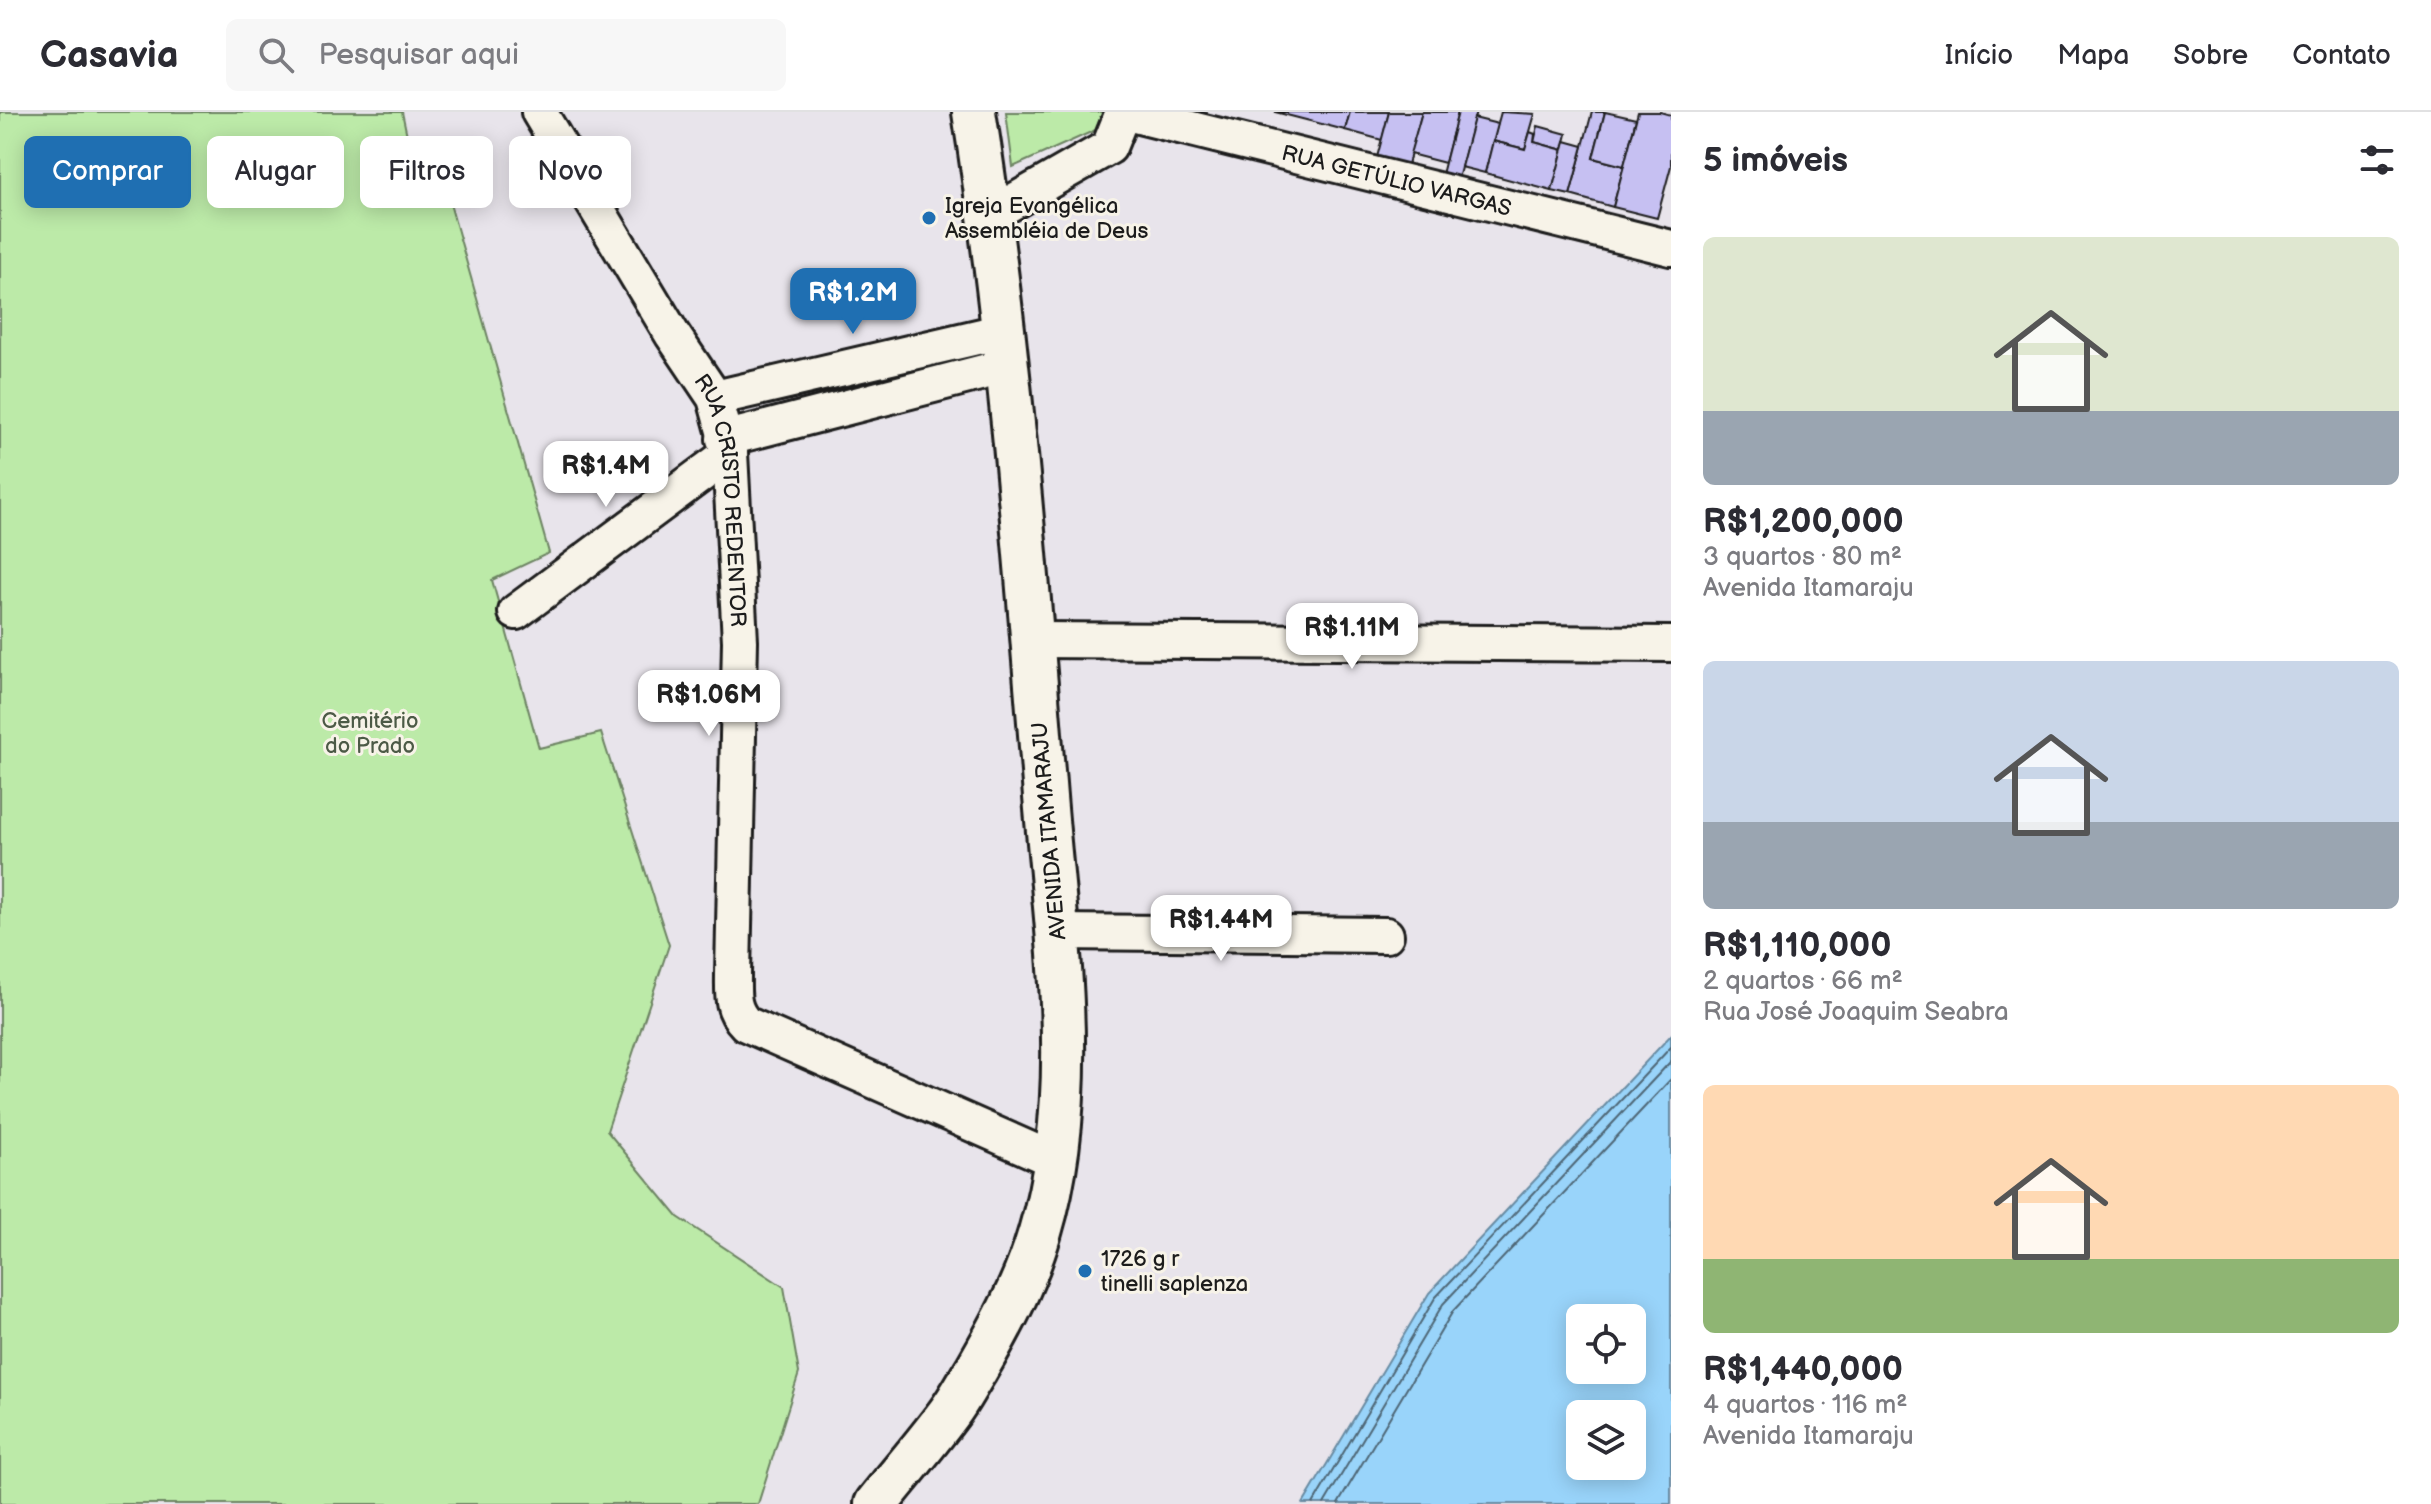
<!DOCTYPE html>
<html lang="pt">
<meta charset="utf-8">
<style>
:root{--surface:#fff;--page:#f7f7f7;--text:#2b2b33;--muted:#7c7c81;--line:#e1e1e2;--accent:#1f6fb2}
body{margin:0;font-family:"Balsamiq Sans",sans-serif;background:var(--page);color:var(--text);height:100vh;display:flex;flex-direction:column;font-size:30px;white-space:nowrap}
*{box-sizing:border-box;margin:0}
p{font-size:26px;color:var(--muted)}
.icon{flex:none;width:44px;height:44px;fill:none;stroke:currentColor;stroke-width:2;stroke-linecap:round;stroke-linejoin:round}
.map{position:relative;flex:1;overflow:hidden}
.panel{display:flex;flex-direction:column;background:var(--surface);width:760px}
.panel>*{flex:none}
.top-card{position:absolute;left:24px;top:24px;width:760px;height:72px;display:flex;gap:16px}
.fabs{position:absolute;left:1566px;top:1192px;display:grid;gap:16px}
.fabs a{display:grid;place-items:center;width:80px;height:80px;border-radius:12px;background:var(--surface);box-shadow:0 4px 20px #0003;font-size:40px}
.price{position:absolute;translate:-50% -68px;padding:0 18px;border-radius:16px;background:#fff;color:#222;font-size:26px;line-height:52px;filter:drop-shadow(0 2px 4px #0008)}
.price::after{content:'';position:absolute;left:50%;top:48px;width:24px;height:18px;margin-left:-12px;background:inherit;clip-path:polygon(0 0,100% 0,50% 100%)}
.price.selected{background:var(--accent);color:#fff}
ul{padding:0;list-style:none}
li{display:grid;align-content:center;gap:16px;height:424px;padding:0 32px}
li span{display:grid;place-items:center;height:248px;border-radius:12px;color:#555}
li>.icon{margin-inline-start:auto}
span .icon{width:144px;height:144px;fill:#fffc;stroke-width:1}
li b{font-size:34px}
h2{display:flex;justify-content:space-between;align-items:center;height:96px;padding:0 32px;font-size:34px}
.chip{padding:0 28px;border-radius:12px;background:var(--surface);box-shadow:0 4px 20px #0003;font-size:28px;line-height:72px}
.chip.selected{background:var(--accent);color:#fff}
header{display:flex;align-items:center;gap:48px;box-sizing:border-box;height:112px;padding:0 40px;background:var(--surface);border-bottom:2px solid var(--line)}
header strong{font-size:38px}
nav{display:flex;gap:44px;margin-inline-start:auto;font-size:28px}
.search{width:560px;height:72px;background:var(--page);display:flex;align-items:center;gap:20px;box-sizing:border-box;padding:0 28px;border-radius:12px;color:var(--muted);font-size:30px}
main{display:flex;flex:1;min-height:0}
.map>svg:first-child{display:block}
.green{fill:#bceaa8;stroke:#6c8362;stroke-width:2}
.water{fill:#99d4fa;stroke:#678aa1;stroke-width:2;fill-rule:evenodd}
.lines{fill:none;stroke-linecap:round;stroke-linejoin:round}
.shore{stroke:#4e6675;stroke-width:2}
.building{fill:#c6c0f2;stroke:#1c1c1c;stroke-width:2}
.minor-casing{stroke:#1c1c1c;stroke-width:40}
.major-casing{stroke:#1c1c1c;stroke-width:48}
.minor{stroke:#f7f3e8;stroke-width:34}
.major{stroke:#f7f3e8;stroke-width:42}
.poi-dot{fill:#1f6fb2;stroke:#f7f3e8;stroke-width:3}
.labels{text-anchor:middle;stroke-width:6;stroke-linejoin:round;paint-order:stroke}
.street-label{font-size:22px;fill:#1c1c1c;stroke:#f7f3e8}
.poi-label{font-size:22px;fill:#1c1c1c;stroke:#f7f3e8;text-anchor:start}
.park-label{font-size:22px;fill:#4c5a46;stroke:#f7f3e8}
</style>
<header>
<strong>Casavia</strong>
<div class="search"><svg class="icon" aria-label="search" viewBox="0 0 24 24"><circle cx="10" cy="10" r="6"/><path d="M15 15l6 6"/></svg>Pesquisar aqui</div>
<nav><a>Início</a><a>Mapa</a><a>Sobre</a><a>Contato</a></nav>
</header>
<main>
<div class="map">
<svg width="1671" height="1392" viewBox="0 0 1671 1392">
<rect width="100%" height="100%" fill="#e8e4eb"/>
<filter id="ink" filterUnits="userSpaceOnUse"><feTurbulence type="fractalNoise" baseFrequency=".0125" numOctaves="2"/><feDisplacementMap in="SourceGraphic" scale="16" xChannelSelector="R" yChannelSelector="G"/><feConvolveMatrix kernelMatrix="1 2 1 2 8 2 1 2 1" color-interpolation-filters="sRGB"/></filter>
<g filter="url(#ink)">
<!-- green -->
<g class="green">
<path d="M0,0H402L420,85L447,81L549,441L492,468L539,636L601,621L669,833L607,1019L678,1105L784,1175L799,1261L758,1392H0Z"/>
<path d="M1006,0H1103L1100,16L1013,55Z"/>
</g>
<!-- water -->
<path class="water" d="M1671,923V1392H1303L1429,1181ZM1580,1206H1632V1258H1580ZM1580,1302H1632V1354H1580Z"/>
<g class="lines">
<!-- shore -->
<g class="shore">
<path d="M1313,1392L1435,1186L1671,935"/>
<path d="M1324,1392L1443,1192L1671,949"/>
<path d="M1338,1392L1453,1199L1671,967"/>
</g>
</g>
<!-- building -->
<g class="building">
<path d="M1275,0H1350L1345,18Z"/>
<path d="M1350,0H1389L1382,28L1345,18Z"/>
<path d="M1389,0H1422L1407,56L1376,49Z"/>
<path d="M1422,0H1458L1445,51L1410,42Z"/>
<path d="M1458,0H1476L1456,74L1440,70Z"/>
<path d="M1501,0L1535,2L1525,37L1493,29Z"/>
<path d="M1592,0H1605L1593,46L1624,54L1613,95L1570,83Z"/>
<path d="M1605,0L1636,7L1624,54L1593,46Z"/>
<path d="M1638,0H1660L1671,3V54L1657,106L1613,95Z"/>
<path d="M1474,6L1498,12L1485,61L1461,55Z"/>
<path d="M1538,14L1567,22L1563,38L1534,30Z"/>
<path d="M1530,20L1535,22L1534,30L1563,38L1552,79L1485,61L1493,29L1525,37Z"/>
<path d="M1565,29L1583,34L1570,83L1552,79Z"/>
</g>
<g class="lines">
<!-- minor casing -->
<g class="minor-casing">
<g id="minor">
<path id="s1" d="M539,0L672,222L715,286L730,341L740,529L733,862C733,882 731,897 746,912L1056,1049"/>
<path id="s2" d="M1123,0L1671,136"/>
<path d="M990,103L1109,35L1123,0"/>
<path d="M715,286L1003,219"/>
<path d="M724,327L1007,254"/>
<path d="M516,500L730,341"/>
<path d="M1033,528L1671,532"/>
<path d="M1056,820L1386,823"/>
</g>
</g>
<!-- major casing -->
<g class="major-casing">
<path id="major" d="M876,1392C900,1362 926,1332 949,1301C959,1288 967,1272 976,1258C1001,1215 1026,1169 1040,1120C1083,975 1055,820 1044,672C1026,448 1009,223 974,0"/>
</g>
<!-- minor -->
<use href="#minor" class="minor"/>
<!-- major -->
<use href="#major" class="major"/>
</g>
</g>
<!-- markers -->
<g class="poi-dot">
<circle cx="929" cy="106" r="8"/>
<circle cx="1085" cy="1159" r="8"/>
</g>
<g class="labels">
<!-- street labels -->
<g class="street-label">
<text dy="8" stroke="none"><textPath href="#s2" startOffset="282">RUA GETÚLIO VARGAS</textPath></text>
<text dy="8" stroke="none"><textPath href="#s1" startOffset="438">RUA CRISTO REDENTOR</textPath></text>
<text transform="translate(1048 719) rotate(-95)" y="8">AVENIDA ITAMARAJU</text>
</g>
<!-- poi labels -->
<g class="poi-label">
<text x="945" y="101">Igreja Evangélica<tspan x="945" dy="25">Assembléia de Deus</tspan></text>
<text x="1101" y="1154">1726 g r<tspan x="1101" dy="25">tinelli saplenza</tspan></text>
</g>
<!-- park labels -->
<g class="park-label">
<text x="370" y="616">Cemitério<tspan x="370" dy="25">do Prado</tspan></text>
</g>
</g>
</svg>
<div class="fabs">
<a><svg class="icon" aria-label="locate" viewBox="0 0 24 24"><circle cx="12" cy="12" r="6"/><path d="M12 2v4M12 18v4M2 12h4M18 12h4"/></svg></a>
<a><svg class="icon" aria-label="layers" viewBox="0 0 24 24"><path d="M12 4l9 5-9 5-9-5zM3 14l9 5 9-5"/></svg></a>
</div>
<b class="price selected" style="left:853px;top:224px">R$1.2M</b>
<b class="price" style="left:606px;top:397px">R$1.4M</b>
<b class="price" style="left:1352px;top:559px">R$1.11M</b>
<b class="price" style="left:709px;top:626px">R$1.06M</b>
<b class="price" style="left:1221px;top:851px">R$1.44M</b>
<div class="top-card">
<a class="chip selected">Comprar</a>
<a class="chip">Alugar</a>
<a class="chip">Filtros</a>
<a class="chip">Novo</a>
</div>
</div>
<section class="panel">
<h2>5 imóveis<svg class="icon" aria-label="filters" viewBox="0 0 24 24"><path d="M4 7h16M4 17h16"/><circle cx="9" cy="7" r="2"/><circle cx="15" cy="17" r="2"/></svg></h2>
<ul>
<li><span style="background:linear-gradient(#dfe7d0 70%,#9aa5b1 0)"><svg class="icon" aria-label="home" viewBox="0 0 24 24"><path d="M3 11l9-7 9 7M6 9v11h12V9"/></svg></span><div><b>R$1,200,000</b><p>3 quartos · 80 m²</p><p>Avenida Itamaraju</p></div></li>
<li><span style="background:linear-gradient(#c9d6e8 65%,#9aa5b1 0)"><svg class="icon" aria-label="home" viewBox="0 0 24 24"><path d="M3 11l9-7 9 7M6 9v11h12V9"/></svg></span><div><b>R$1,110,000</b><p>2 quartos · 66 m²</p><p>Rua José Joaquim Seabra</p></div></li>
<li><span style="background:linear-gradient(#ffd9b3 70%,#8fb573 0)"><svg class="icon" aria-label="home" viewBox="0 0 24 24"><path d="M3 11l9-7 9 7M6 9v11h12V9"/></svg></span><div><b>R$1,440,000</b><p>4 quartos · 116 m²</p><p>Avenida Itamaraju</p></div></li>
</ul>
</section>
</main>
